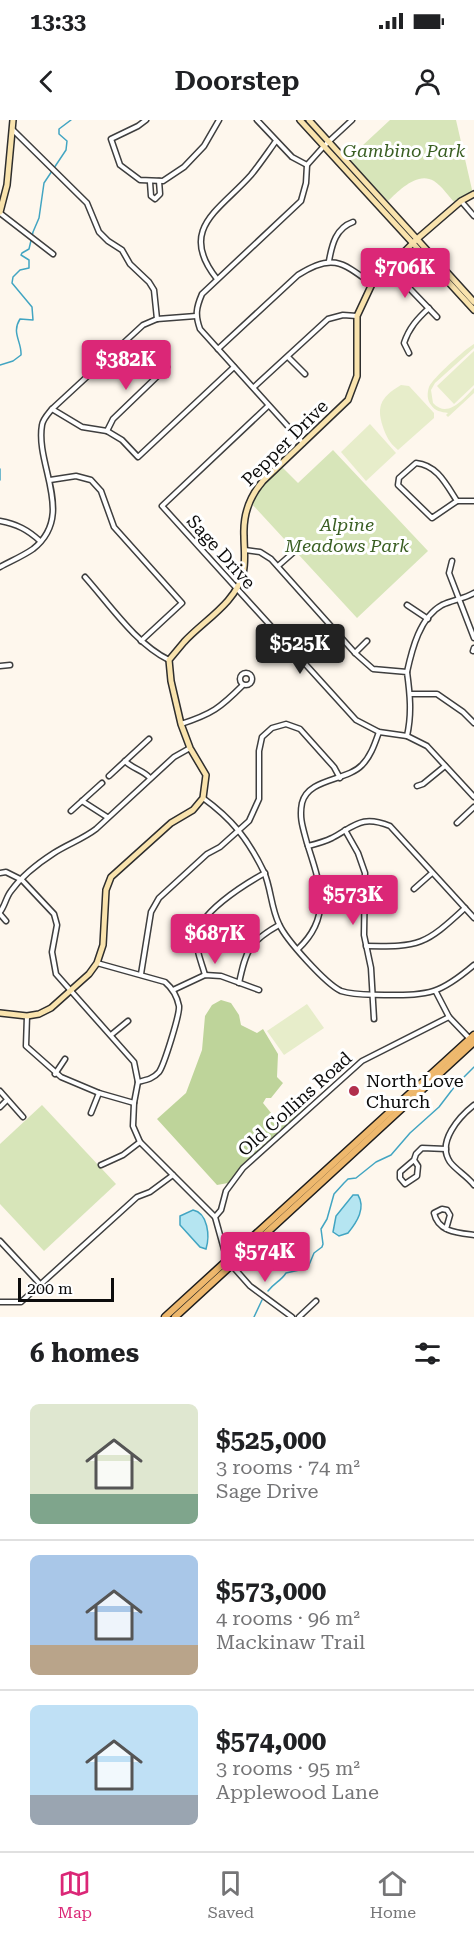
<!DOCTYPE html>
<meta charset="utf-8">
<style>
:root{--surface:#fff;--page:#f2f2f2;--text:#202124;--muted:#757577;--line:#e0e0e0;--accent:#db2777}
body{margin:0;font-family:"Roboto Serif",serif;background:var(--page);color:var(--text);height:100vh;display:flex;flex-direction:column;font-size:22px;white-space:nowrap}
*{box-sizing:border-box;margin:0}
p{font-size:20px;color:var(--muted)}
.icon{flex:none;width:33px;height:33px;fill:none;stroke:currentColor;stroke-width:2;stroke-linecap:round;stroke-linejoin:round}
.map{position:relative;height:1197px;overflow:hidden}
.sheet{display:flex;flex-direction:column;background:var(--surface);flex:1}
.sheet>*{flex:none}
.scale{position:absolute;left:18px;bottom:15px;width:96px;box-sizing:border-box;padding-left:6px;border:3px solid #0c0c0c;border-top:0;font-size:16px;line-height:21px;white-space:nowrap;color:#0c0c0c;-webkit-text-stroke:4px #fff;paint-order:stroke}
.price{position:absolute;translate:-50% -51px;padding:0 14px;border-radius:6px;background:var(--accent);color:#fff;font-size:20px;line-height:39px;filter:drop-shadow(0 2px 3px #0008)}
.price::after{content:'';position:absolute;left:50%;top:36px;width:18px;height:14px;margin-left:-9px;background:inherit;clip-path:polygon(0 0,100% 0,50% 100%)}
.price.active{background:#222;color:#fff}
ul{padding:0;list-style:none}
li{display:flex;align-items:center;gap:18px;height:150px;padding:0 30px}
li+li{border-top:2px solid var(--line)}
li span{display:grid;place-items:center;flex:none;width:168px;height:120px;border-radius:9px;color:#555}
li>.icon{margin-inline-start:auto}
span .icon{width:72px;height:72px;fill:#fffc;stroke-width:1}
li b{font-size:26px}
h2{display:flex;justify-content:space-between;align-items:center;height:72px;padding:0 30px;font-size:26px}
.status{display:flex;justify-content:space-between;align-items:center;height:42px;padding:0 30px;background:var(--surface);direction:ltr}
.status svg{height:16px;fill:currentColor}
header{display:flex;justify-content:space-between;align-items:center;height:78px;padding:0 30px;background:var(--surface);font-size:27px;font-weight:600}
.tabs{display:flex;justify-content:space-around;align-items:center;height:84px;border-top:2px solid var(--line);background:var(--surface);font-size:16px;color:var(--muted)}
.tabs a{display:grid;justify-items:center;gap:3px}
.tabs .active{color:var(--accent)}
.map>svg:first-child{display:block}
.green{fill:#d7e5b9}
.forest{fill:#bed49a}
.pitch{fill:#e7edca}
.water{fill:#b5e5f1;stroke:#42a5c2;stroke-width:1.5}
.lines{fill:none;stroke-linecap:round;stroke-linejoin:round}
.stream{stroke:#42a5c2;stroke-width:1.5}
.street-casing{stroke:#3f3f3f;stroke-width:7}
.secondary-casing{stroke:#2e2e2e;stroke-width:8}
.primary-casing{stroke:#1d1d1d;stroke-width:9}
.street{stroke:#fff;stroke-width:4}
.secondary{stroke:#f9e3ad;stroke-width:5}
.primary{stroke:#eeb86d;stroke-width:6}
.poi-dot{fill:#b12f4c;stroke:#fff;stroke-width:2}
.labels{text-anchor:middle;stroke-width:6;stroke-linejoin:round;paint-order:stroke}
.park-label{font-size:18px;font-style:italic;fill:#395e22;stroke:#fff}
.street-label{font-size:18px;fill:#0c0c0c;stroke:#fff}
.poi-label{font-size:18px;fill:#0c0c0c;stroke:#fff;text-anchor:start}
</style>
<div class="status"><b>13:33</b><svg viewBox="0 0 49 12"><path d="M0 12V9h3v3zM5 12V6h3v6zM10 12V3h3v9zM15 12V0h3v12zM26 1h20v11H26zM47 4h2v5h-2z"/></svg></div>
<header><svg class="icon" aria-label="back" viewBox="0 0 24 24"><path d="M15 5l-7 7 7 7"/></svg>Doorstep<svg class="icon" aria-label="person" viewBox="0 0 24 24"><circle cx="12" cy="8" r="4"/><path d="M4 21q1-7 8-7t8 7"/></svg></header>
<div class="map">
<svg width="474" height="1197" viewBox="0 0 474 1197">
<rect width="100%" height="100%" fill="#fef7ed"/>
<!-- green -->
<g class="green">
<path d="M390,0H456L473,74L464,76L455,83C449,77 442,66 434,61C417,51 399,71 388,81L348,39Z"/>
<path d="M333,330L428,431L357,498L251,383L263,364L282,347L298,363Z"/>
<path d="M42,985L116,1064L44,1131L0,1084V1024Z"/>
</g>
<!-- forest -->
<path class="forest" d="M221,880L231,883L239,895L241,905L257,913L263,909L278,934L277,957L283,963L271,978H266L263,983L276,999L284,998L303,986L307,989L247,1043L228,1063L217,1065L157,999L186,973L202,930L205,896L212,885Z"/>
<!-- pitch -->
<g class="pitch">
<path d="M474,224V228L435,263L431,270L433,283C448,299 463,279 474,268V273L448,297L446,295L448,293C441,292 435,291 431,285C427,280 427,273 429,267C433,258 465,229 474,224Z"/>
<path d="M474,231V265L454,284L437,266Z"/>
<path d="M401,265L409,266L434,293V298L398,330C391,324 388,320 384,310C376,288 379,278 401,265Z"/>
<path d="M370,304L396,333L366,361L341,332Z"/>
<path d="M307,884L324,908L284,935L267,911Z"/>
</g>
<!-- water -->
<g class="water">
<path d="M353,1075H358C366,1088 357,1102 348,1113L339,1116L333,1112L336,1096Z"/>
<path d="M193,1090C208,1093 210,1116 206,1129L200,1127L180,1105V1096Z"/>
</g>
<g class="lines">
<!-- stream -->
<g class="stream">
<path d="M0,245L13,241L21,235C22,222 11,213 20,199L33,200L32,187L12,163L13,157L20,150L29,148V140L21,135L22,133L29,129L33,112L39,98L44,63L66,30L67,21L59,14V9L71,0"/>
<path d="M0,349V360"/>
<path d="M268,1171C274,1163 281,1161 286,1153L304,1149L309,1145L314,1133L322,1127L323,1124L321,1109L327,1099L334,1074L344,1063L348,1059L356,1058L376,1042L391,1035L410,1013L439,987L455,966L474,947"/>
<path d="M254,1197L262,1180"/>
</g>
<!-- street casing -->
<g class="street-casing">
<g id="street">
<path d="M146,0L138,6L111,19L120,45L140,60L163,61L184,47L204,26L219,0"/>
<path d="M257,0L292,37L307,45"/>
<path d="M13,10L87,83L99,112L108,121L122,130L130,144L149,162L154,170L157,199"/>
<path d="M150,62L151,76L155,79L160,74L159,61"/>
<path d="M461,81L474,96"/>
<path d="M0,93L53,134"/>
<path d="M329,141C332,124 336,108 353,102"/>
<path d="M389,147L437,197"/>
<path d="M217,159C177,109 220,90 251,55C260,44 268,32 276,21"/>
<path d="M218,229L298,155C332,133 342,142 372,164"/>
<path d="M409,233L404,223C409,208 417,199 429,188"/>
<path d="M288,237L305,254"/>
<path d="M254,267L328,199L343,195L357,196"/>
<path d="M268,286L162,386L356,600L379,612L407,616L427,626L474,677"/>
<path d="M52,289L82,307L107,311L122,320L138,337L234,247"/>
<path d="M107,311L113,299L167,247"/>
<path d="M303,323L200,209C195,195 196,188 202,174L301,81L306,63L307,45L324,26L352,0"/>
<path d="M416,343C437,345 446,364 457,381L432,398L398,365L399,358Z"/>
<path d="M50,360L76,356L91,360L101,371L114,407L182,483L141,521"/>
<path d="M457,381H474"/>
<path d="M0,401C17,404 28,410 40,421"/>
<path d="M245,430L260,432L271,439L355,533L373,549L407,552C410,574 412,594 407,616"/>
<path d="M452,441L449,453L474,518"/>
<path d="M278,446L295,431"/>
<path d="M0,447C11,441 23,436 33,429C76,395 35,346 42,305C43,299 48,294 52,289L143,205L157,199L196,196"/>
<path d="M85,457C110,485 136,524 169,540"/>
<path d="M407,485L428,499"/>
<path d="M473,531L474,528"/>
<path d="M355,533L367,521"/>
<path d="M0,546L10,545"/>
<path d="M407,552C412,529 420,497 442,485C452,480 464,479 474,473"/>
<circle cx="246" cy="559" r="6"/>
<path d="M410,574H437L463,592L474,603"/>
<path d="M181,604C212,594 220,588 243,565"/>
<path d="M125,641C133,649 143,650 150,658"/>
<path d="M109,656L149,619"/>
<path d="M417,666L423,664L445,646"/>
<path d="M203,678C232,699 248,719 264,752C271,768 271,788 279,804C286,820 326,864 341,871C356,876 372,874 387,875C430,875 440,874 474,845"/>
<path d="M82,681L107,697"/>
<path d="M71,691L102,663"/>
<path d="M457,703L474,687"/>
<path d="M345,710L358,733L365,753L364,815L371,848L374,899"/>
<path d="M308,726C316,724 324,722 332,718C356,705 362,695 390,706L474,798"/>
<path d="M0,753L6,752L22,760L54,794L57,805L52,832L56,854L134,942L138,962L134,983L133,1006L140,1022L215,1097L227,1140L250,1166L292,1197"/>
<path d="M414,769L432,753"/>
<path d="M0,792C5,786 6,777 11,771C21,757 40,742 54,733C68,724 83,719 96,709L174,637L190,628"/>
<path d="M0,794L6,801"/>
<path d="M366,826C420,827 425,825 465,788"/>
<path d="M298,829C333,796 320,764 307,723C303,708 299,698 302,683C308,658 347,661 362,645C371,636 375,623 379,612"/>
<path d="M97,843L165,862C172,868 177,876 179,886C180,894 164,945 159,952C153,959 146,960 138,962"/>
<path d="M141,854L151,792L159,778L207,734L220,727L249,701L259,679V631L262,617L272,608L286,604L300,609L334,647L340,658"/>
<path d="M205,855C202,844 196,830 196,819C196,794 245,764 265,753"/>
<path d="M239,863C246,830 249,822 279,805"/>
<path d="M173,870L205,855L221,856L259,870"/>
<path d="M436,872L449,897L470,919"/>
<path d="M27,896L26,926L61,957L99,973L134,983"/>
<path d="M111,915L128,901"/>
<path d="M55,954L65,939"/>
<path d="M0,971L23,997"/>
<path d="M474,985C460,996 436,1022 450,1042C456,1050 467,1056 474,1065"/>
<path d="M0,987L7,980"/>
<path d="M91,993L99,973"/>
<path d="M414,1040L418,1046L417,1056L405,1064L400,1058V1052L414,1040L416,1034L422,1028L446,1029"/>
<path d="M101,1045L123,1035L140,1022"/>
<path d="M215,1097L221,1090L226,1071L243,1048L362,941L449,897"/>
<path d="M446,1109L450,1095L447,1090L442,1089L434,1093C438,1112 458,1113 474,1115"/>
<path d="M0,1121L40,1164"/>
<path d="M0,1182H21L137,1077L150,1072L173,1055"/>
<path d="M299,1197L316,1181"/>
</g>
</g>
<!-- secondary casing -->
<g class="secondary-casing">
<g id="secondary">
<path d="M300,0L474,190"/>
<path d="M309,0L474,182"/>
<path d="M0,92L7,65L13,0"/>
<path d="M0,893L27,896L39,894L51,888L89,854L97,843L103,825L106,770L111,757L171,703L193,690L203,678L206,655L190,628L181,604L171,561L169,540C174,534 179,528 184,522C203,501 236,483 243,453C246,442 244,428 244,416C243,396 249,377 263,361L348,280L357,256V196L372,164L417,119L461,81L474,74"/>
</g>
</g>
<!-- primary casing -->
<g class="primary-casing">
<g id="primary">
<path d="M165,1197L474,915"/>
<path d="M175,1197L474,922"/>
</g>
</g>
<!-- street -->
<use href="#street" class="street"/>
<!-- secondary -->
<use href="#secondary" class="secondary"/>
<!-- primary -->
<use href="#primary" class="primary"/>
</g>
<!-- markers -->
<circle class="poi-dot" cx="354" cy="971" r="6"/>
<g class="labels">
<!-- park labels -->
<g class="park-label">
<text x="404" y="37">Gambino Park</text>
<text x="347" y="411">Alpine<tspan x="347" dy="21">Meadows Park</tspan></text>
</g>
<!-- street labels -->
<g class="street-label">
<text transform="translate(285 323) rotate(-45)" y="6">Pepper Drive</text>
<text transform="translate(221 432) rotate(48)" y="6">Sage Drive</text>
<text transform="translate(295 984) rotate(-42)" y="6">Old Collins Road</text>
</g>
<!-- poi labels -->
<g class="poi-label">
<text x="366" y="967">North Love<tspan x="366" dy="21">Church</tspan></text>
</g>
</g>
</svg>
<div class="scale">200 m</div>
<b class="price" style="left:405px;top:179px">$706K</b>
<b class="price" style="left:126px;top:271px">$382K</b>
<b class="price active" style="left:300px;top:555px">$525K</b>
<b class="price" style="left:353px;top:806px">$573K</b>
<b class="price" style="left:215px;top:845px">$687K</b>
<b class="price" style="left:265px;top:1163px">$574K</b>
</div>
<section class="sheet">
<h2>6 homes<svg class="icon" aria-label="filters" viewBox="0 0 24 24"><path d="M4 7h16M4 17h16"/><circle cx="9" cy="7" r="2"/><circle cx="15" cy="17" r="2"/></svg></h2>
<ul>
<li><span style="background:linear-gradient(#dfe7d0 75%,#7fa58c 0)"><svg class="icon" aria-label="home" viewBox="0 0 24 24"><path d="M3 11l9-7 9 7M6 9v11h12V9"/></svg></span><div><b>$525,000</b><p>3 rooms · 74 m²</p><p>Sage Drive</p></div></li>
<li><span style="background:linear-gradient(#a9c7e8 75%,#b9a48a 0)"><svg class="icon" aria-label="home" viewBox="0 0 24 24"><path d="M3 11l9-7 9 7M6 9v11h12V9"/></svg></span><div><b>$573,000</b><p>4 rooms · 96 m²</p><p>Mackinaw Trail</p></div></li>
<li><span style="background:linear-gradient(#bfe0f5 75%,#9aa5b1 0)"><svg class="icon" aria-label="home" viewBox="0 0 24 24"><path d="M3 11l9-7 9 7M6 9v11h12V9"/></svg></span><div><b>$574,000</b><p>3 rooms · 95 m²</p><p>Applewood Lane</p></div></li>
</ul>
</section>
<nav class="tabs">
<a class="active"><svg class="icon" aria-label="map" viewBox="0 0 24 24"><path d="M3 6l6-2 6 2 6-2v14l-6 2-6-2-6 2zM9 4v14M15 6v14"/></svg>Map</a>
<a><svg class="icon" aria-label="saved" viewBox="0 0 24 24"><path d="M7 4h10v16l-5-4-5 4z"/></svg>Saved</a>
<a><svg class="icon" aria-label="home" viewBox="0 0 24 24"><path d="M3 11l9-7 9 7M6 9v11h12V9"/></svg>Home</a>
</nav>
